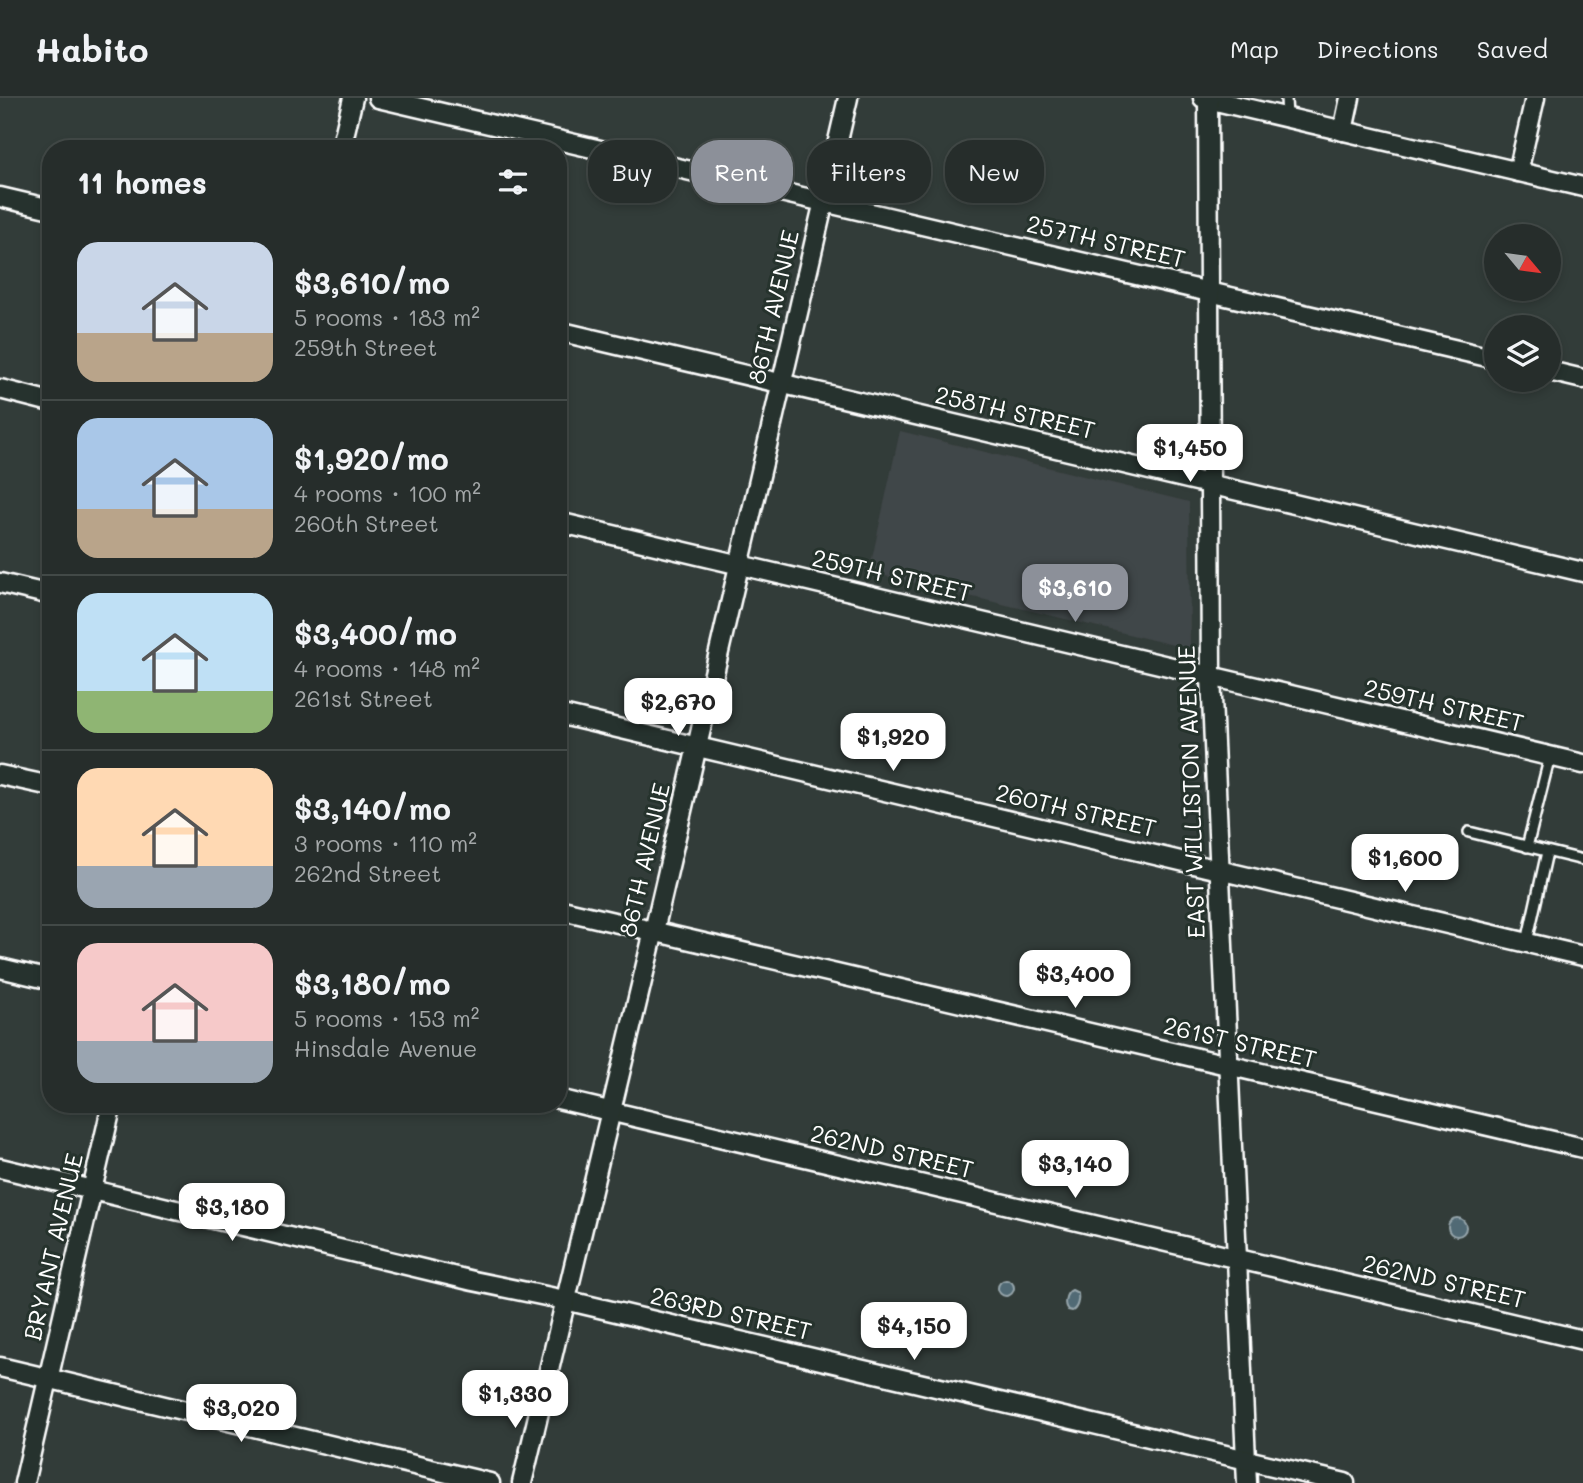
<!DOCTYPE html>
<meta charset="utf-8">
<style>
:root{--surface:#262d2b;--page:#323937;--text:#f1f3f6;--muted:#a4a8a9;--line:#424947;--accent:#8c9099}
body{margin:0;font-family:Mali,sans-serif;background:var(--page);color:var(--text);height:100vh;display:flex;flex-direction:column;font-size:26px;white-space:nowrap}
*{box-sizing:border-box;margin:0}
p{font-size:23px;color:var(--muted)}
.icon{flex:none;width:38px;height:38px;fill:none;stroke:currentColor;stroke-width:2;stroke-linecap:round;stroke-linejoin:round}
.map{position:relative;flex:1;overflow:hidden}
.drawer{position:absolute;left:42px;top:42px;width:525px;height:973px;display:flex;flex-direction:column;background:var(--surface);border-radius:28px;box-shadow:0 4px 10px #0003,0 0 0 2px var(--line)}
.drawer>*{flex:none}
.hud{position:absolute;left:588px;top:42px;width:665px;height:63px;display:flex;gap:14px}
.needle{width:46px;rotate:119deg}
.fabs{position:absolute;left:1484px;top:126px;display:grid;gap:14px}
.fabs a{display:grid;place-items:center;width:77px;height:77px;border-radius:50%;background:var(--surface);box-shadow:0 4px 10px #0003,0 0 0 2px var(--line);font-size:35px}
.price{position:absolute;translate:-50% -60px;padding:0 16px;border-radius:14px;background:#fff;color:#222;font-size:23px;line-height:46px;filter:drop-shadow(0 2px 4px #0008)}
.price::after{content:'';position:absolute;left:50%;top:42px;width:21px;height:16px;margin-left:-10px;background:inherit;clip-path:polygon(0 0,100% 0,50% 100%)}
.price.active{background:var(--accent);color:#fff}
ul{padding:0;list-style:none}
li{display:flex;align-items:center;gap:21px;height:175px;padding:0 35px}
li+li{border-top:2px solid var(--line)}
li span{display:grid;place-items:center;flex:none;width:196px;height:140px;border-radius:21px;color:#555}
li>.icon{margin-inline-start:auto}
span .icon{width:84px;height:84px;fill:#fffc;stroke-width:1}
li b{font-size:30px}
h2{display:flex;justify-content:space-between;align-items:center;height:84px;padding:0 35px;font-size:30px}
.chip{padding:0 24px;border-radius:28px;background:var(--surface);box-shadow:0 4px 10px #0003,0 0 0 2px var(--line);font-size:24px;line-height:63px}
.chip.active{background:var(--accent);color:#fff}
header{display:flex;align-items:center;gap:42px;box-sizing:border-box;height:98px;padding:0 35px;background:var(--surface);border-bottom:2px solid var(--line)}
header strong{font-size:33px}
nav{display:flex;gap:38px;margin-inline-start:auto;font-size:24px}
.map>svg:first-child{display:block}
.built{fill:#414648}
.water{fill:#516a75;stroke:#97a6ac;stroke-width:2}
.lines{fill:none;stroke-linecap:round;stroke-linejoin:round}
.lane-casing{stroke:#fff;stroke-width:14}
.street-casing{stroke:#fff;stroke-width:23}
.lane{stroke:#26332d;stroke-width:9}
.street{stroke:#26332d;stroke-width:18}
.labels{text-anchor:middle;stroke-width:6;stroke-linejoin:round;paint-order:stroke}
.street-label{font-size:24px;fill:#fff;stroke:#26332d}
</style>
<header>
<strong>Habito</strong>
<nav><a>Map</a><a>Directions</a><a>Saved</a></nav>
</header>
<div class="map">
<svg width="1583" height="1385" viewBox="0 0 1583 1385">
<rect width="100%" height="100%" fill="#323c39"/>
<filter id="ink" filterUnits="userSpaceOnUse"><feTurbulence type="fractalNoise" baseFrequency=".0143" numOctaves="2"/><feDisplacementMap in="SourceGraphic" scale="14" xChannelSelector="R" yChannelSelector="G"/><feConvolveMatrix kernelMatrix="1 2 1 2 8 2 1 2 1" color-interpolation-filters="sRGB"/></filter>
<g filter="url(#ink)">
<!-- built -->
<path class="built" d="M900,333L1189,404L1190,551L869,474Z"/>
<!-- water -->
<g class="water">
<circle cx="1457" cy="1129" r="9"/>
<circle cx="1006" cy="1190" r="8"/>
<path d="M1072,1192L1078,1195C1079,1201 1078,1210 1072,1213L1068,1212C1063,1207 1065,1195 1072,1192Z"/>
</g>
<g class="lines">
<!-- lane casing -->
<g class="lane-casing">
<g id="lane">
<path d="M1286,0L1287,20"/>
<path d="M1469,734L1583,762"/>
<path d="M1527,749L1550,658"/>
<path d="M1527,844L1547,754"/>
</g>
</g>
<!-- street casing -->
<g class="street-casing">
<g id="street">
<path d="M378,0L1496,261"/>
<path d="M1203,0L1583,89"/>
<path d="M1208,0L1211,578L1247,1385"/>
<path d="M1343,33L1350,0"/>
<path d="M341,51L353,0"/>
<path d="M1518,74L1535,0"/>
<path d="M0,99L51,111"/>
<path d="M558,233L1583,474"/>
<path d="M1549,273L1583,281"/>
<path d="M0,291L51,304"/>
<path d="M558,424L1583,666"/>
<path d="M0,485L51,497"/>
<path d="M558,616L1583,858"/>
<path d="M0,677L51,688"/>
<path d="M558,811L1583,1050"/>
<path d="M0,870L51,882"/>
<path d="M558,1001L1583,1242"/>
<path d="M0,1070L473,1183L565,1202L1345,1385"/>
<path d="M0,1269L490,1385"/>
<path d="M24,1385L112,1006"/>
<path d="M522,1385L654,833L848,0"/>
</g>
</g>
<!-- lane -->
<use href="#lane" class="lane"/>
<!-- street -->
<use href="#street" class="street"/>
</g>
</g>
<g class="labels">
<!-- street labels -->
<g class="street-label">
<text transform="translate(1106 144) rotate(13)" y="8">257TH STREET</text>
<text transform="translate(774 209) rotate(-77)" y="8">86TH AVENUE</text>
<text transform="translate(1015 315) rotate(13)" y="8">258TH STREET</text>
<text transform="translate(892 478) rotate(13)" y="8">259TH STREET</text>
<text transform="translate(1444 608) rotate(13)" y="8">259TH STREET</text>
<text transform="translate(1192 694) rotate(-92)" y="8">EAST WILLISTON AVENUE</text>
<text transform="translate(1076 713) rotate(13)" y="8">260TH STREET</text>
<text transform="translate(645 762) rotate(-77)" y="8">86TH AVENUE</text>
<text transform="translate(1240 945) rotate(13)" y="8">261ST STREET</text>
<text transform="translate(892 1054) rotate(13)" y="8">262ND STREET</text>
<text transform="translate(54 1149) rotate(-77)" y="8">BRYANT AVENUE</text>
<text transform="translate(1444 1184) rotate(13)" y="8">262ND STREET</text>
<text transform="translate(731 1216) rotate(13)" y="8">263RD STREET</text>
</g>
</g>
</svg>
<div class="fabs">
<a><svg class="needle" viewBox="-14 -14 28 28"><path d="M0-13l5 13h-10z" fill="#e53935"/><path d="M0 13l5-13h-10z" fill="#a4a8a9"/></svg></a>
<a><svg class="icon" aria-label="layers" viewBox="0 0 24 24"><path d="M12 4l9 5-9 5-9-5zM3 14l9 5 9-5"/></svg></a>
</div>
<b class="price" style="left:1190px;top:386px">$1,450</b>
<b class="price active" style="left:1075px;top:526px">$3,610</b>
<b class="price" style="left:678px;top:640px">$2,670</b>
<b class="price" style="left:893px;top:675px">$1,920</b>
<b class="price" style="left:1405px;top:796px">$1,600</b>
<b class="price" style="left:1075px;top:912px">$3,400</b>
<b class="price" style="left:1075px;top:1102px">$3,140</b>
<b class="price" style="left:232px;top:1145px">$3,180</b>
<b class="price" style="left:914px;top:1264px">$4,150</b>
<b class="price" style="left:515px;top:1332px">$1,330</b>
<b class="price" style="left:241px;top:1346px">$3,020</b>
<div class="hud">
<a class="chip">Buy</a>
<a class="chip active">Rent</a>
<a class="chip">Filters</a>
<a class="chip">New</a>
</div>
<section class="drawer">
<h2>11 homes<svg class="icon" aria-label="filters" viewBox="0 0 24 24"><path d="M4 7h16M4 17h16"/><circle cx="9" cy="7" r="2"/><circle cx="15" cy="17" r="2"/></svg></h2>
<ul>
<li><span style="background:linear-gradient(#c9d6e8 65%,#b9a48a 0)"><svg class="icon" aria-label="home" viewBox="0 0 24 24"><path d="M3 11l9-7 9 7M6 9v11h12V9"/></svg></span><div><b>$3,610/mo</b><p>5 rooms · 183 m²</p><p>259th Street</p></div></li>
<li><span style="background:linear-gradient(#a9c7e8 65%,#b9a48a 0)"><svg class="icon" aria-label="home" viewBox="0 0 24 24"><path d="M3 11l9-7 9 7M6 9v11h12V9"/></svg></span><div><b>$1,920/mo</b><p>4 rooms · 100 m²</p><p>260th Street</p></div></li>
<li><span style="background:linear-gradient(#bfe0f5 70%,#8fb573 0)"><svg class="icon" aria-label="home" viewBox="0 0 24 24"><path d="M3 11l9-7 9 7M6 9v11h12V9"/></svg></span><div><b>$3,400/mo</b><p>4 rooms · 148 m²</p><p>261st Street</p></div></li>
<li><span style="background:linear-gradient(#ffd9b3 70%,#9aa5b1 0)"><svg class="icon" aria-label="home" viewBox="0 0 24 24"><path d="M3 11l9-7 9 7M6 9v11h12V9"/></svg></span><div><b>$3,140/mo</b><p>3 rooms · 110 m²</p><p>262nd Street</p></div></li>
<li><span style="background:linear-gradient(#f6c9c9 70%,#9aa5b1 0)"><svg class="icon" aria-label="home" viewBox="0 0 24 24"><path d="M3 11l9-7 9 7M6 9v11h12V9"/></svg></span><div><b>$3,180/mo</b><p>5 rooms · 153 m²</p><p>Hinsdale Avenue</p></div></li>
</ul>
</section>
</div>
